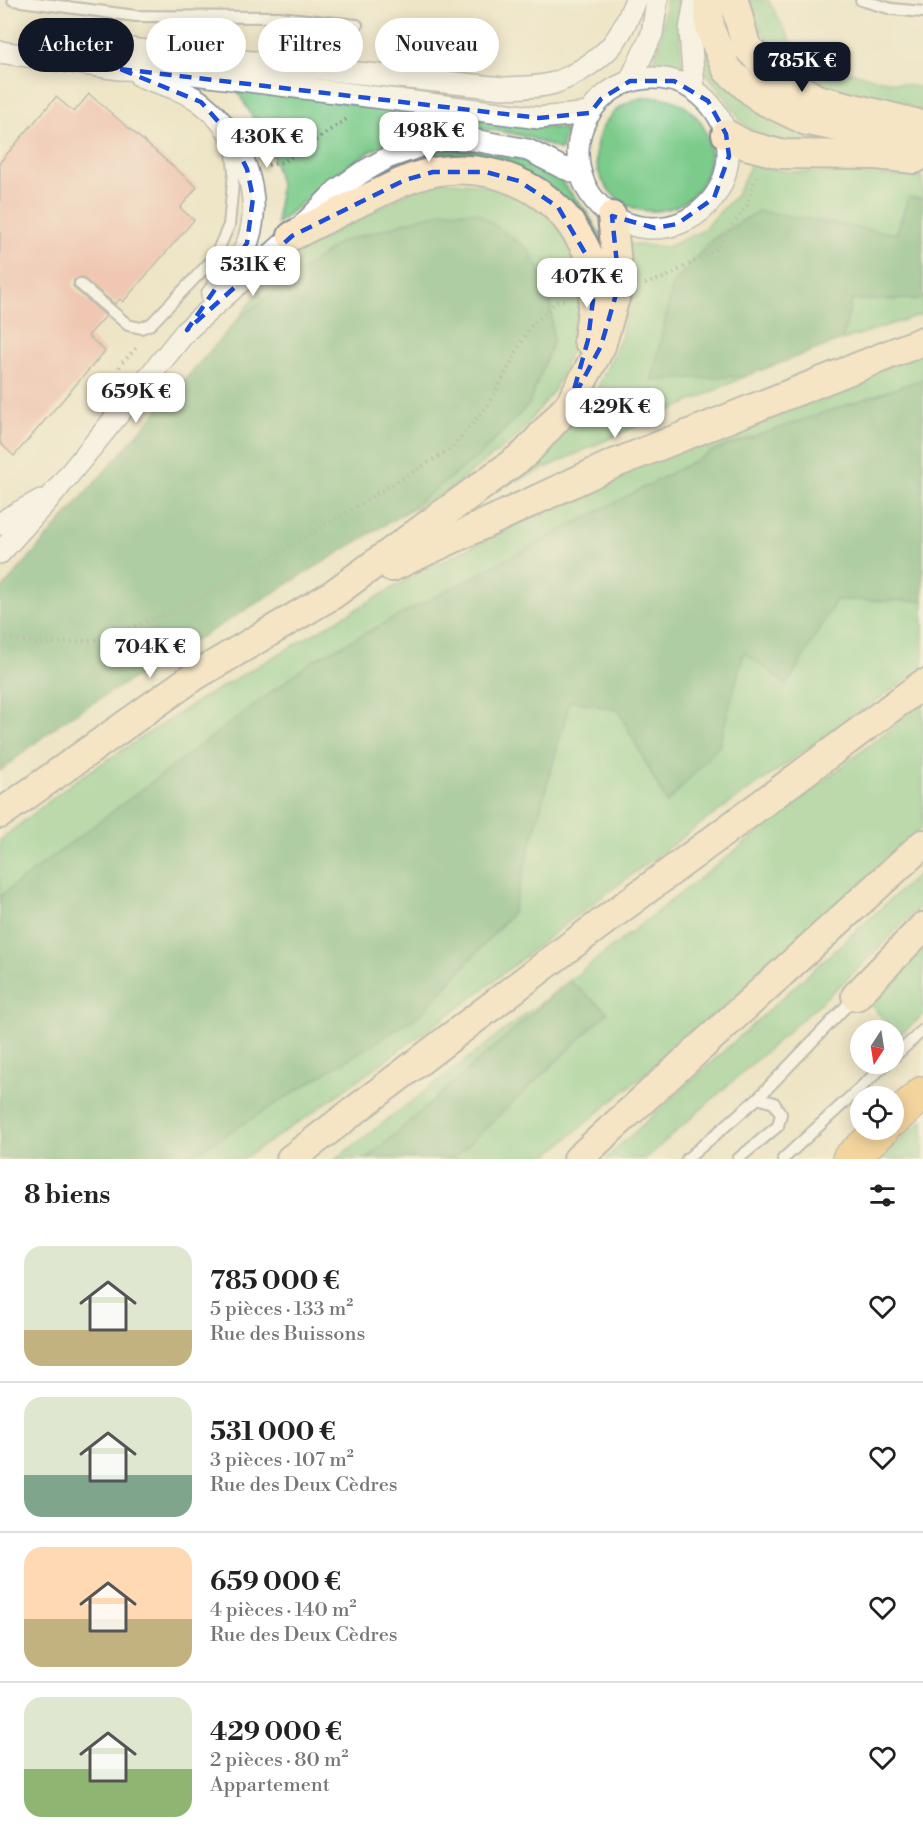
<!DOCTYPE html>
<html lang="fr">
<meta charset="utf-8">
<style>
:root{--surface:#fff;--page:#f2f2f2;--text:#222;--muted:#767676;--line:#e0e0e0;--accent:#111827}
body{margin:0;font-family:"Libre Bodoni",serif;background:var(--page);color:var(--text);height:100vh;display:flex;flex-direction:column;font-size:22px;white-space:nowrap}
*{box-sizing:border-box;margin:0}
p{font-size:20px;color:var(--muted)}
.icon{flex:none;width:33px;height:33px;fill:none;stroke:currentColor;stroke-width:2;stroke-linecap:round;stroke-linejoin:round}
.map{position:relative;height:1159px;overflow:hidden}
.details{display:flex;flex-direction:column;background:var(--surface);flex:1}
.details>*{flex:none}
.top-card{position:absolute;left:18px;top:18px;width:600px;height:54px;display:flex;gap:12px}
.needle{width:39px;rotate:192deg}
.buttons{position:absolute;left:850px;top:1020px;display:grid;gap:12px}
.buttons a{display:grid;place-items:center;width:54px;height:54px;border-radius:50%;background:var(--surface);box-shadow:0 3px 15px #0003;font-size:30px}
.price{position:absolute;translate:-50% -51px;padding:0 14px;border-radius:12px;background:#fff;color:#222;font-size:20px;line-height:39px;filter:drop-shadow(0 2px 3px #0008)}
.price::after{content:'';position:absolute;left:50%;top:36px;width:18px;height:14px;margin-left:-9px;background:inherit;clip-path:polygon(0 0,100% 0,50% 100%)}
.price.active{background:var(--accent);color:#fff}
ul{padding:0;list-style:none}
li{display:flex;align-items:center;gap:18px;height:150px;padding:0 24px}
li+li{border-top:2px solid var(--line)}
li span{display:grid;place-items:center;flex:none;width:168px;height:120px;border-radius:18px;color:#555}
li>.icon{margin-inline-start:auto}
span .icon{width:72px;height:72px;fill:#fffc;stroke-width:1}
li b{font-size:26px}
h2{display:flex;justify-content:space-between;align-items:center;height:72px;padding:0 24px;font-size:26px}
.tag{padding:0 21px;border-radius:27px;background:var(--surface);box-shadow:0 3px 15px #0003;font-size:21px;line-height:54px}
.tag.active{background:var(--accent);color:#fff}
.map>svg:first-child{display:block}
.green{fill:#7bcb8b;stroke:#4b7d74;stroke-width:1.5}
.forest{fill:#64af77;stroke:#406f6a;stroke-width:1.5}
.building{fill:#f2a39b}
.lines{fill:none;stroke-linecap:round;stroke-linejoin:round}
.lane-casing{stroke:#848a92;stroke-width:14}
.street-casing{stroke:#848a92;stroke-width:24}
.secondary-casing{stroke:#848a92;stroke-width:32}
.highway-casing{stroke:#848a92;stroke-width:36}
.path{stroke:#848a92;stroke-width:4;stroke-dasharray:1.5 4.5;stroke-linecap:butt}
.lane{stroke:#fff;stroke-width:10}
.street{stroke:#fff;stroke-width:21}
.secondary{stroke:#fce5c4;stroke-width:28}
.highway{stroke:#f8bf6c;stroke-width:33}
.marked{fill:none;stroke:#1d4ed8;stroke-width:4.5;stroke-dasharray:12 8;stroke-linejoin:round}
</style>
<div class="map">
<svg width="923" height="1159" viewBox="0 0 923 1159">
<rect width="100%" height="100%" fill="#fbf7ec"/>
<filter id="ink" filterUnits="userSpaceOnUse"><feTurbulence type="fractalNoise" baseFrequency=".0167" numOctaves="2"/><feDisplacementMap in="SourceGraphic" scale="12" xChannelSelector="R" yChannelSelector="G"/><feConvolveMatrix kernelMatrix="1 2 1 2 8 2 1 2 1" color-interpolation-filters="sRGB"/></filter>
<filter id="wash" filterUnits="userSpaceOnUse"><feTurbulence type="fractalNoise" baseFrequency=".008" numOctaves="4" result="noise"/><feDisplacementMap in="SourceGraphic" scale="24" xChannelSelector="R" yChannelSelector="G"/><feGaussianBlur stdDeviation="1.35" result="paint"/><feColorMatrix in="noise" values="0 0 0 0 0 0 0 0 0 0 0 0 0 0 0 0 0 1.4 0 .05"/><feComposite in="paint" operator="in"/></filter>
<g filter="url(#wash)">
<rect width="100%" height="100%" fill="#eee5c7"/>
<!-- green -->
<g class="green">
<path d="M666,0H686L680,42L683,66L669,62H652L660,44Z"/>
<path d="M747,0H768L793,44L825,65L877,79L923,88V112C880,104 815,90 782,59C767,45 756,18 747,0Z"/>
<path d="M705,45L853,143L761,139L741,121L725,97L703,69L700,50Z"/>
<path d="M235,88L513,124L566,129L561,150C549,146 538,140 527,137C476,123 422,125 375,149C340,167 307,199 277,224L280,184L269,143Z"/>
<circle cx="653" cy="154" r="57"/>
<path d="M440,149L482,150L533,162L558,177L587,213L600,235L608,259L502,164L357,188L356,184L405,159Z"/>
<path d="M751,164L784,171L923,177V199L908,198L896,234L758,211L653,380L746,376L517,481L592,400L622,336L629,276L628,244L667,247L702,231L737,194Z"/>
<path d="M431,180L487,185L524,198L552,217L572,249L582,287L577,335L555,389L516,438L437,498L401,515L480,455L529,404L553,341L550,288L340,242L237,320L264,285L305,248Z"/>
<path d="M923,299V314L842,340L852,300Z"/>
<path d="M923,353V379L717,449L0,897V840L72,783L199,700L417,574L558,503L675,449Z"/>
<path d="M836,600L923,601V668L699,825L572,919L472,998L308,1116L243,1159H185L423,1011L512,914L570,700L618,710L667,803L719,746L744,651L787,685Z"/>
<path d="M923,703V827L755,981L543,1159H453L608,1012L569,981L367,1159H336L569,981Z"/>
<path d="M923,870V904L846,980L645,1159H605Z"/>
<path d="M923,940V1015L899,1036L867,1001Z"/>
<path d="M923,1120V1159H878Z"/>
</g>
<!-- forest -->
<g class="forest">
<path d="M909,197L923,199V299L852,300L842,340L746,376L652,380L673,284L711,240L758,211L896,234Z"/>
<path d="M444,211L476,212L528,249L550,288L553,341L529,404L480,455L401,515L63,721L0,771V591L237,320L340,242Z"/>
<path d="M923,379V601L836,600L787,685L744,652L719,746L667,803L618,710L570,700L512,913L420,1015L186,1159H0V896L314,660L717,449Z"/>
<path d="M569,981L608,1012L453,1159H367Z"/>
</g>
<g id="blocks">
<!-- building -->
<path class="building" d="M89,94L197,187L180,208L194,220L123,302L120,299L115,304L82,277L74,280L73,286L75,289L106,316L88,336L105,351L14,456L0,443V162L56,97L74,112Z"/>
</g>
</g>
<g filter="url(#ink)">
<use href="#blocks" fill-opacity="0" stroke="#848a92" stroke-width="1.5"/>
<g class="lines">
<!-- lane casing -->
<g class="lane-casing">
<g id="lane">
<path d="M13,0L136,16L278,17L357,25"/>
<path d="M861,0L892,9L923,12"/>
<path d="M80,284L128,325L141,328L151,324L215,257L229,225L234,172L232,152"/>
<path d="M894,1057L923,1030"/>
<path d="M687,1159L758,1098L855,997"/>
<path d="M738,1159L778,1126L781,1114L774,1103L758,1098"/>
<path d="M783,1159L886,1064"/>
</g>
</g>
<!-- street casing -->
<g class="street-casing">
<g id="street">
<path d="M0,52L120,69L162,70L539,118L590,113"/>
<path d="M21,55L60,48H119L503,88C520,87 538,88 554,83C574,76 598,61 612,45C623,32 629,15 636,0"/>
<path d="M140,76C160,84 186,90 203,104C241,135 264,194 248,241C241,261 224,278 212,295"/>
<circle cx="653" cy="153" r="75"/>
<path d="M630,81L652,34L657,0"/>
<path d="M694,89L690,30L695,0"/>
<path d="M0,524L10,517L41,500"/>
<path d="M0,553L54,493L187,330L292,236L337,190L361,173L389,157L423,145L446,139L474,140L528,150L561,167L581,174"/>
</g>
</g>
<!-- secondary casing -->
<g class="secondary-casing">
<g id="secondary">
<path d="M708,0L710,29L727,70L761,99L807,121L923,143"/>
<path d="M734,0L746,46L772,73L817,99L915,123"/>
<path d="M726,134L746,145L780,154L876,155L915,159"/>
<path d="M292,236C316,224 341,211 366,199C387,189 409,177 433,172C490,162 548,185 578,235C583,243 589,254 591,263C597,289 591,315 588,340"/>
<path d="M392,567L611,465L923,341"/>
<path d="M0,814L193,677L332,595L525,454L570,404L601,346L619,284L612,216"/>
<path d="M856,996L923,927"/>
<path d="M291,1159L565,950L923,684"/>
<path d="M578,1159L923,844"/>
</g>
</g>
<!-- highway casing -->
<g class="highway-casing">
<g id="highway">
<path d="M894,1119L923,1093"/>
<path d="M849,1159L882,1130"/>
</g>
</g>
<!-- path -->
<g class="path">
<path d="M268,165L283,162L348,118"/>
<path d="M645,284L666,277L716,249L747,205L756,176"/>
<path d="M116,379L120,365L138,346"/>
<path d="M0,636L37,644L97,640L177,610L309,535L452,448L490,402L529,328L556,302L568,299"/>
</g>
<!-- lane -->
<use href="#lane" class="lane"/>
<!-- street -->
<use href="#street" class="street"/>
<!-- secondary -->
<use href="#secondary" class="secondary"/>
<!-- highway -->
<use href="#highway" class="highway"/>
</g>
</g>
<!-- marked area -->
<path d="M0 0H923V1159H0ZM120,69L539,118L590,113L601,99L630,81H674L708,101L726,134L729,156L714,198L677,224L655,228L612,216L619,284L601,346L570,404L588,340L594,292L591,263L558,207L519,181L486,172H433L405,180L292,236L187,330L247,243L253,198L247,169L230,135L201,102Z" fill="#eee5c7" fill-opacity=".55" fill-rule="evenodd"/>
<path class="marked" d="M120,69L539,118L590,113L601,99L630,81H674L708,101L726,134L729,156L714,198L677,224L655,228L612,216L619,284L601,346L570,404L588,340L594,292L591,263L558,207L519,181L486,172H433L405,180L292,236L187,330L247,243L253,198L247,169L230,135L201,102Z"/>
</svg>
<div class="buttons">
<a><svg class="needle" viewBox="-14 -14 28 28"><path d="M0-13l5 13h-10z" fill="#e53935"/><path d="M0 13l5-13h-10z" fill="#767676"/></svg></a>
<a><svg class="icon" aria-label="locate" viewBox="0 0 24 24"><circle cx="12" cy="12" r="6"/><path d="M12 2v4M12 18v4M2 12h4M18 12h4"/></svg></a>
</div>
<b class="price active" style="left:802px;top:93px">785K €</b>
<b class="price" style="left:429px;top:163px">498K €</b>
<b class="price" style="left:267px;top:169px">430K €</b>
<b class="price" style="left:253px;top:297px">531K €</b>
<b class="price" style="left:587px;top:309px">407K €</b>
<b class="price" style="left:136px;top:424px">659K €</b>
<b class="price" style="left:615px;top:439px">429K €</b>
<b class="price" style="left:150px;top:679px">704K €</b>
<div class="top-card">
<a class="tag active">Acheter</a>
<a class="tag">Louer</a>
<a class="tag">Filtres</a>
<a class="tag">Nouveau</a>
</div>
</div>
<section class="details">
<h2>8 biens<svg class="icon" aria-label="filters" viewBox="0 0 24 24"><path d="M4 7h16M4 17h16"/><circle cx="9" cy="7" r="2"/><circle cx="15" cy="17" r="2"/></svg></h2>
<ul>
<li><span style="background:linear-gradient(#dfe7d0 70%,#c2b280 0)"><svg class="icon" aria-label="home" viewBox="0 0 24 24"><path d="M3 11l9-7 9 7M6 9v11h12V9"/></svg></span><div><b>785 000 €</b><p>5 pièces · 133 m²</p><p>Rue des Buissons</p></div><svg class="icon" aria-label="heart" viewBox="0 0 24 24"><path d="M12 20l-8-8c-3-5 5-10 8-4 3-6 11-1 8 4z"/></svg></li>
<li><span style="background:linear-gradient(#dfe7d0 65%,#7fa58c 0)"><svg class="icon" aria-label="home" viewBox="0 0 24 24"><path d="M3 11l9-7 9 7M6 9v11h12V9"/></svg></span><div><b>531 000 €</b><p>3 pièces · 107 m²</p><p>Rue des Deux Cèdres</p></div><svg class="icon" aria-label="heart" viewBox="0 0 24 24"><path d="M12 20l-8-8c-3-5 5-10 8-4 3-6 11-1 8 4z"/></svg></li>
<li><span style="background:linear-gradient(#ffd9b3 60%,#c2b280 0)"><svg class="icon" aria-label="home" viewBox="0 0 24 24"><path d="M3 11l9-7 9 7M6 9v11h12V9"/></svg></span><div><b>659 000 €</b><p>4 pièces · 140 m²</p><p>Rue des Deux Cèdres</p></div><svg class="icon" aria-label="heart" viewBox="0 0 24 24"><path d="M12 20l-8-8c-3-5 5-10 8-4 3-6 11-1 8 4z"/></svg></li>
<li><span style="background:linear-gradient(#dfe7d0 60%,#8fb573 0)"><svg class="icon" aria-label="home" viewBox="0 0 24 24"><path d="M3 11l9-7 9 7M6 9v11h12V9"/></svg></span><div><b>429 000 €</b><p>2 pièces · 80 m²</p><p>Appartement</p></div><svg class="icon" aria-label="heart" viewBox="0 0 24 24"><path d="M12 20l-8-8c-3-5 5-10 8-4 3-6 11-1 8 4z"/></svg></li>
</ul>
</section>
